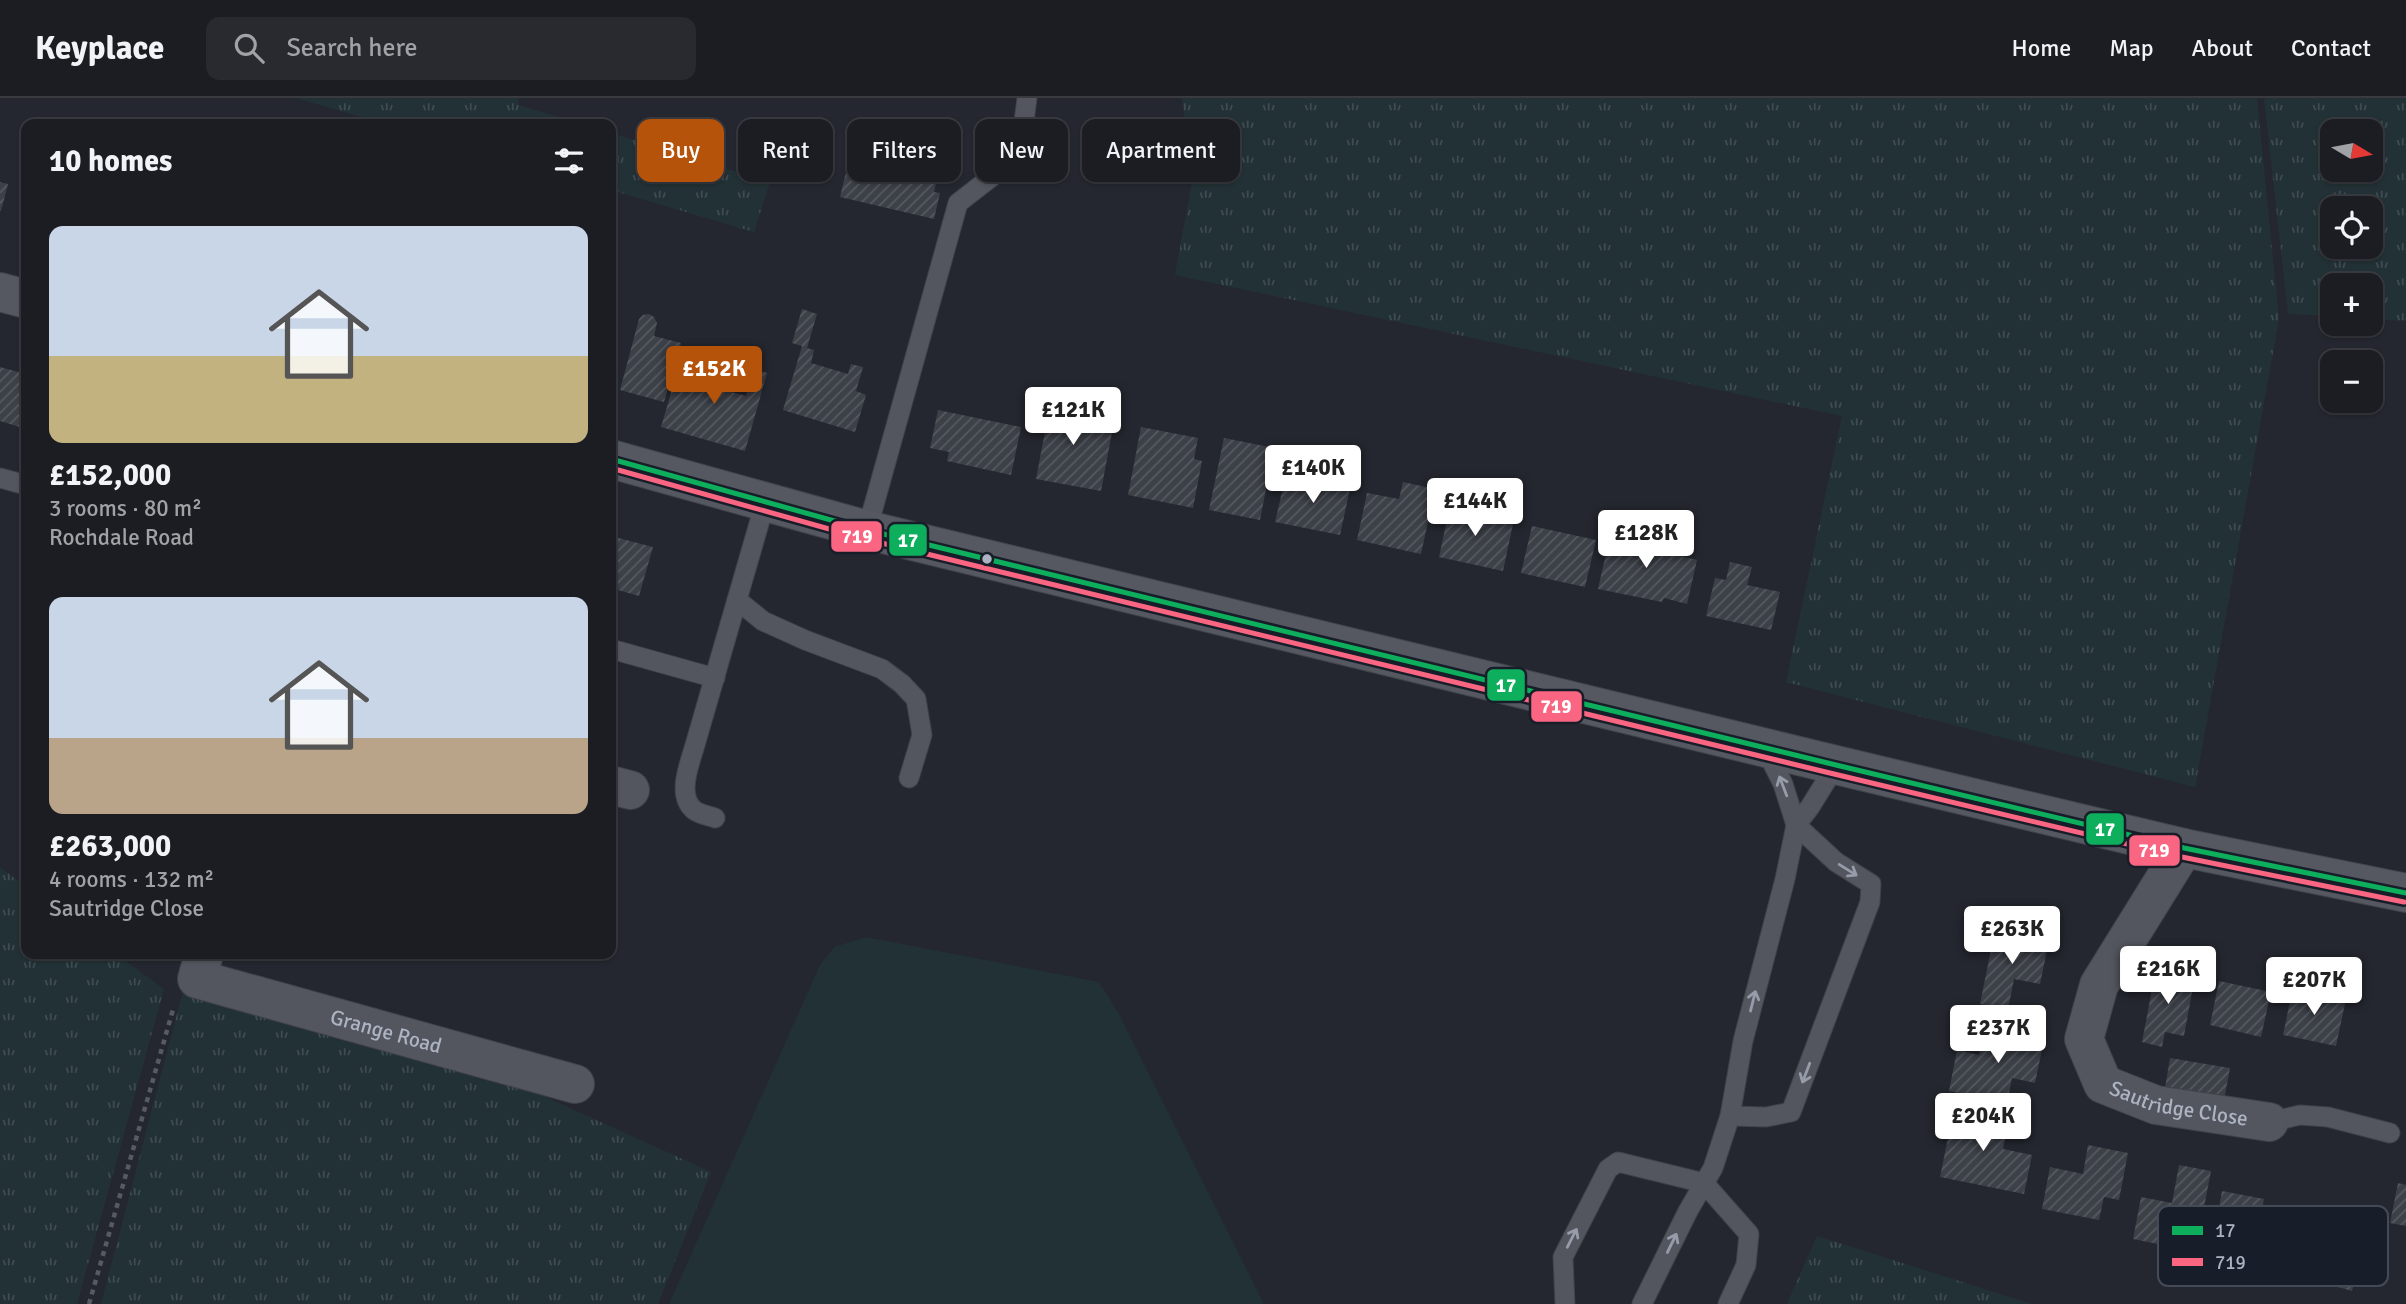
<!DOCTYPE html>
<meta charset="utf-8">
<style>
:root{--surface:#1b1d23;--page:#282a30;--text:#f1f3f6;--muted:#a0a2a6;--line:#393b41;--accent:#b45309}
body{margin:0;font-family:Signika,sans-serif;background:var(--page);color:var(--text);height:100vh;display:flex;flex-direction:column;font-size:26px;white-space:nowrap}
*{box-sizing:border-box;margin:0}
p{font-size:23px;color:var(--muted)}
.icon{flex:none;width:38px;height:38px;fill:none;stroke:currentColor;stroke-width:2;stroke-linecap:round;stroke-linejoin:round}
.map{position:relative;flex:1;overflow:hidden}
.sheet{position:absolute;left:21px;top:21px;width:595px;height:840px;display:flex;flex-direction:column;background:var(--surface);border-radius:14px;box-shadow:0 2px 5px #0004,0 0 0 2px var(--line)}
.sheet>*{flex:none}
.hud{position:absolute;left:637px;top:21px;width:665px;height:63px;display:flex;gap:14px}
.needle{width:46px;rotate:100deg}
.buttons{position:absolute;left:2320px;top:21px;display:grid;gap:14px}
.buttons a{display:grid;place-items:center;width:63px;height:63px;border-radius:14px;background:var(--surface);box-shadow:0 2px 5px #0004,0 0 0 2px var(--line);font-size:35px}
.price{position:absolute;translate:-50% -60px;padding:0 16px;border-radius:7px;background:#fff;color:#222;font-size:23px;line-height:46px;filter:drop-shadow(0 2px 4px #0008)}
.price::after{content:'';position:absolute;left:50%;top:42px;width:21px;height:16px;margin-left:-10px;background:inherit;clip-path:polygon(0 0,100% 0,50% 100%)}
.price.on{background:var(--accent);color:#fff}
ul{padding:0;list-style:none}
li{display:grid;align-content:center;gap:14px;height:371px;padding:0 28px}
li span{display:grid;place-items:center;height:217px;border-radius:14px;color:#555}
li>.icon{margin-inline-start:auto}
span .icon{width:126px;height:126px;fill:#fffc;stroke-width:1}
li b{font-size:30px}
h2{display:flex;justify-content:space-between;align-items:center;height:84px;padding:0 28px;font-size:30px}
.tag{padding:0 24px;border-radius:14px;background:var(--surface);box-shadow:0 2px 5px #0004,0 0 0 2px var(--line);font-size:24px;line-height:63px}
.tag.on{background:var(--accent);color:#fff}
header{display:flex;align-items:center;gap:42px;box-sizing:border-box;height:98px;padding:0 35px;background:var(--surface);border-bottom:2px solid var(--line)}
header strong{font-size:33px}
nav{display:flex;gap:38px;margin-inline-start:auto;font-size:24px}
.search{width:490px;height:63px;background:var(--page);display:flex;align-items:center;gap:18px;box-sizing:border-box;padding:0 24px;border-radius:14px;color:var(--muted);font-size:26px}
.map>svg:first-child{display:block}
.grass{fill:url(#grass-tufts);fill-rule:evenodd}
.pitch{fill:#223135}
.building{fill:url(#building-hatch)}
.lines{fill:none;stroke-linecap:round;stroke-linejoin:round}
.lane-casing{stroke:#404249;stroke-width:21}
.street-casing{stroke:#404249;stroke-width:40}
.primary-casing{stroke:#41444c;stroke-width:40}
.path{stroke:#565a61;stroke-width:4.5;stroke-dasharray:5 5;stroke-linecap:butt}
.lane{stroke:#53565e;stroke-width:19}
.street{stroke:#53565e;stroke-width:38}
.primary{stroke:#555860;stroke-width:38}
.bus-1-casing{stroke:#181e29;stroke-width:10}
.bus-2-casing{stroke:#181e29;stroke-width:10}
.bus-1{stroke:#0daf5c;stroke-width:5}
.bus-2{stroke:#fa6682;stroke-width:5}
.oneway{stroke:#969ca9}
.bus-dot{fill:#acb3c2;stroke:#181e29;stroke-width:2.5}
.labels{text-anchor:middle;stroke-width:5;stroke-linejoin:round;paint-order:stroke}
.street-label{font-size:21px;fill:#acb3c2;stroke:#181e29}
.key{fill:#181e29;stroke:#444b57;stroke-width:2}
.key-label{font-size:19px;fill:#acb3c2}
.line-badge{stroke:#181e29;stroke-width:2.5}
.badge-label{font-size:19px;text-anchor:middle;font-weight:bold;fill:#fff}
</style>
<header>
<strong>Keyplace</strong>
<div class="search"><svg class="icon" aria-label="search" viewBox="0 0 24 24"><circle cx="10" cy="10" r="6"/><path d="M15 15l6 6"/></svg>Search here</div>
<nav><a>Home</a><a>Map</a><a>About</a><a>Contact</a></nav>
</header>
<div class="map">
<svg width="2406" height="1206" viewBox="0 0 2406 1206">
<defs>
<pattern id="grass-tufts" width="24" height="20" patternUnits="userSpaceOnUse" patternTransform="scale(1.75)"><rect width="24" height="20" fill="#223135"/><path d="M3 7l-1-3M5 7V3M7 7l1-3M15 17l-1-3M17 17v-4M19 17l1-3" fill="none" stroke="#3f4c51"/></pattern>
<pattern id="building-hatch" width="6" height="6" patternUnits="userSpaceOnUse" patternTransform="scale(1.75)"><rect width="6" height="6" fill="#3c4047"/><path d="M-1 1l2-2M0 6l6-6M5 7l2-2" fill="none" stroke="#565960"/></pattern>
</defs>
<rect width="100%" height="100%" fill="#24272f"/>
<!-- grass -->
<g class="grass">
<path d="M296,0H519L518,7L582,26H386Z"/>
<path d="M1182,0H2257L2279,221L2195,689L1786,584L1842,318L1175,177L1192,83Z"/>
<path d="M2264,0H2406V223L2371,221V187H2333V218L2288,216ZM2371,33V72H2333V33ZM2371,110V149H2333V110Z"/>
<path d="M611,35L770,84L754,134L611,92Z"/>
<path d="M0,769L26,789V856H116L164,891L77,1206H0Z"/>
<path d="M183,893L499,978L711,1074L658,1206H101Z"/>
<path d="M1817,1138L2032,1206H1787Z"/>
</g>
<!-- pitch -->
<path class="pitch" d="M866,839L1099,884L1118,914L1264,1206H669L820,867L834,849Z"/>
<!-- building -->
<g class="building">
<path d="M859,20L887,27L885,35L944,49L934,94L940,95L934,121L840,99Z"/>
<path d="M0,84L8,86L1,113H0Z"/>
<path d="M802,211L817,216L807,250L814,252L811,265L848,276L851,266L863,269L856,293L866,297L855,334L783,312L802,248L792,245Z"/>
<path d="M649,216L654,219L657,225L654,238L681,245L664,304L620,292L639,221L643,217Z"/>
<path d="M697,255L712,259L704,286L718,290L725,263L739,267L732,294L746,298L753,271L767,275L745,353L661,329L676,278L690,282Z"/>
<path d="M0,269L26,276V331L0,323Z"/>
<path d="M1052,297L1084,303L1081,323L1113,329L1101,393L1036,381Z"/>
<path d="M938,312L1021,329L1011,377L947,363L949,354L930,350Z"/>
<path d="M1141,329L1198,340L1194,361L1202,363L1193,410L1128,397Z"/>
<path d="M1224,340L1274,350L1260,422L1209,412Z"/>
<path d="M1286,377L1350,391L1340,437L1275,424Z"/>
<path d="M1403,384L1435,391L1421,456L1357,442L1367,395L1399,401Z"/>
<path d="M1451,403L1483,410L1481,419L1513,426L1503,473L1439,459Z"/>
<path d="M1532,428L1596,442L1585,489L1521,475Z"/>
<path d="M1611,434L1675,447L1673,456L1697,462L1687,506L1664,500L1662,504L1598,491Z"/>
<path d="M611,438L653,449L639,498L611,490Z"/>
<path d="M1730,464L1752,469L1747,487L1780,494L1771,532L1706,518L1715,480L1726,482Z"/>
<path d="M1995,832L2049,843L2040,886L2014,881L2008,911L1980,906Z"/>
<path d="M2156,870L2195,878L2184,938L2165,934L2162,949L2142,944Z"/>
<path d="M2219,883L2271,894L2261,939L2210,927Z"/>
<path d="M2293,889L2346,901L2336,948L2283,937Z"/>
<path d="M2006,929L2045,937L2035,985L2012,980L2007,1005L1949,993L1957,952L1979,957L1983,936L2003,940Z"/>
<path d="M2170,960L2230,970L2224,1002L2165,990Z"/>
<path d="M1954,1010L2009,1021L2003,1051L2032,1057L2024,1096L1940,1079Z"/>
<path d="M2088,1047L2128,1055L2119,1102L2104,1099L2099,1122L2042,1111L2050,1069L2083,1076Z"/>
<path d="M2179,1067L2211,1073L2202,1120L2193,1119L2187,1152L2133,1141L2141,1099L2172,1105Z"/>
<path d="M2398,1085L2406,1087V1128L2390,1125Z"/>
<path d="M2222,1093L2264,1101L2259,1128L2289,1134L2282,1176L2225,1165L2228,1144L2213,1141Z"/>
<path d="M2346,1115L2382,1126L2369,1169L2360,1166L2352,1193L2296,1177L2307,1140L2336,1148Z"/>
</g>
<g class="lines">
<!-- lane casing -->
<g class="lane-casing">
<g id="lane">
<path d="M0,380L26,387"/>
<path d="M867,432L958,105L994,77L1022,39L1027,0"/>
<path d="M737,502L763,523L805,542L882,571L902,586L916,601L922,637L909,680"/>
<path d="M611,551L715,580"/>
<path d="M715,720C709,718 699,716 694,712C676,697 690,665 695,647L765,405"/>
<path d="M1730,1018L1766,1019L1791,1014L1870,804L1871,786L1836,764L1796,727L1783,686L1765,650"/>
<path d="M2269,1024L2300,1017L2328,1019L2390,1035"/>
<path d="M1565,1206L1563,1159L1608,1071L1618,1064L1704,1085L1749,1136L1746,1167L1728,1206"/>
<path d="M1642,1206L1688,1113L1713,1070L1730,1018L1743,943L1785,781L1796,727L1810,709L1836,667"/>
</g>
</g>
<!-- street casing -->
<g class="street-casing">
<g id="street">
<path d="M611,687L630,692"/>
<path id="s1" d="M2184,750L2099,887L2084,941L2103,986L2156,1007L2269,1024"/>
<path id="s2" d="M204,856L197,881L575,986"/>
</g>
</g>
<!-- primary casing -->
<g class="primary-casing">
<g id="primary">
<path d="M0,194L26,201"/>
<path d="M611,361L867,432L1836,667L2184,750L2406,795"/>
</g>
</g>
<!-- path -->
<path class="path" d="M89,1206L174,908"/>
<!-- lane -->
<use href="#lane" class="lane"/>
<!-- street -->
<use href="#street" class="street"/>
<!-- primary -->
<use href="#primary" class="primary"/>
<!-- bus-1 casing -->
<g class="bus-1-casing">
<path id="bus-1" d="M611,361L867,432L1836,667L2184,750L2406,795"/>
</g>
<!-- bus-2 casing -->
<g class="bus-2-casing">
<path id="bus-2" d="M611,370L865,441L1834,676L2182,759L2404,804"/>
</g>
<!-- bus-1 -->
<use href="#bus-1" class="bus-1"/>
<!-- bus-2 -->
<use href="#bus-2" class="bus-2"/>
</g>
<!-- one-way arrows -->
<defs><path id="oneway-shaft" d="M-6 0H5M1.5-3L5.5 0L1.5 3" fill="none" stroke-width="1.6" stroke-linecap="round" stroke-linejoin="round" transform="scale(1.75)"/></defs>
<g class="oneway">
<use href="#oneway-shaft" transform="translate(1783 688) rotate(-111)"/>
<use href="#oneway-shaft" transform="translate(1848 772) rotate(32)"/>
<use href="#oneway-shaft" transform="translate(1753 903) rotate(-76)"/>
<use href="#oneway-shaft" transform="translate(1806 975) rotate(111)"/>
<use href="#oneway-shaft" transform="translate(1572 1140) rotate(-63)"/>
<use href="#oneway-shaft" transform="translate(1672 1145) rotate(-64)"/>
</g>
<!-- markers -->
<circle class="bus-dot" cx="987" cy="461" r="6"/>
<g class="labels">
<!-- street labels -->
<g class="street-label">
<text dy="7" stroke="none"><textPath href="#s2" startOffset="222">Grange Road</textPath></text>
<text dy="7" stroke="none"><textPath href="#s1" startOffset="345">Sautridge Close</textPath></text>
</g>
</g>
<!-- legend -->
<rect x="2158" y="1108" width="230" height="80" rx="10" class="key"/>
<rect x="2172" y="1128" width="31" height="9" fill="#0daf5c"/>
<rect x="2172" y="1160" width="31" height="8" fill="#fa6682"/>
<g class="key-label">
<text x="2215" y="1139">17</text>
<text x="2215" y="1171">719</text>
</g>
<g class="line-badge">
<rect x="830" y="422" width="53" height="33" rx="7" fill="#fa6682"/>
<rect x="888" y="425" width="40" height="34" rx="7" fill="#0daf5c"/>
<rect x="1486" y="570" width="40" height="34" rx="7" fill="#0daf5c"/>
<rect x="1530" y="592" width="53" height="33" rx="7" fill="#fa6682"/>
<rect x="2085" y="714" width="40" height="34" rx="7" fill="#0daf5c"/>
<rect x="2128" y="736" width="53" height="33" rx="7" fill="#fa6682"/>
</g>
<g class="badge-label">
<text x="857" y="445">719</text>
<text x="908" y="449">17</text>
<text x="1506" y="594">17</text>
<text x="1556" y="615">719</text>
<text x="2105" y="738">17</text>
<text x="2154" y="759">719</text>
</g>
</svg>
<div class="buttons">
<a><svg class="needle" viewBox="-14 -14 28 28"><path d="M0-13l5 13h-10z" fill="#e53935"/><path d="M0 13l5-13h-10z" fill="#a0a2a6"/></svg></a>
<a><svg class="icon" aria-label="locate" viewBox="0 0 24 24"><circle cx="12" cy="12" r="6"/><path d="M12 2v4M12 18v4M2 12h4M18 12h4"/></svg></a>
<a>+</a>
<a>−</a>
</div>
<b class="price on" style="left:714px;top:308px">£152K</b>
<b class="price" style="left:1073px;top:349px">£121K</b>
<b class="price" style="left:1313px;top:407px">£140K</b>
<b class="price" style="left:1475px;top:440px">£144K</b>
<b class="price" style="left:1646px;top:472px">£128K</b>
<b class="price" style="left:2012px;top:868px">£263K</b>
<b class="price" style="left:2168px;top:908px">£216K</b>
<b class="price" style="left:2314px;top:919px">£207K</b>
<b class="price" style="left:1998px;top:967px">£237K</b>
<b class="price" style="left:1983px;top:1055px">£204K</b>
<div class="hud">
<a class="tag on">Buy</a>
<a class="tag">Rent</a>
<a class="tag">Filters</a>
<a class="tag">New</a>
<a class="tag">Apartment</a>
</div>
<section class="sheet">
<h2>10 homes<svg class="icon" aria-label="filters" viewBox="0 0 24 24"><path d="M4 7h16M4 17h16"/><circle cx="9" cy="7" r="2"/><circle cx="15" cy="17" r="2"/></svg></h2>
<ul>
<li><span style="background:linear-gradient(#c9d6e8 60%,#c2b280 0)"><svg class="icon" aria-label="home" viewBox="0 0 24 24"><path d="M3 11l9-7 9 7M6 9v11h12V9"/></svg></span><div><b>£152,000</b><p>3 rooms · 80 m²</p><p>Rochdale Road</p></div></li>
<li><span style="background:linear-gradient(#c9d6e8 65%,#b9a48a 0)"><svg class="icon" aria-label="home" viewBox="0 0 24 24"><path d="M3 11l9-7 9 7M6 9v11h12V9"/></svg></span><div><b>£263,000</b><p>4 rooms · 132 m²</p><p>Sautridge Close</p></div></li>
</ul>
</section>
</div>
